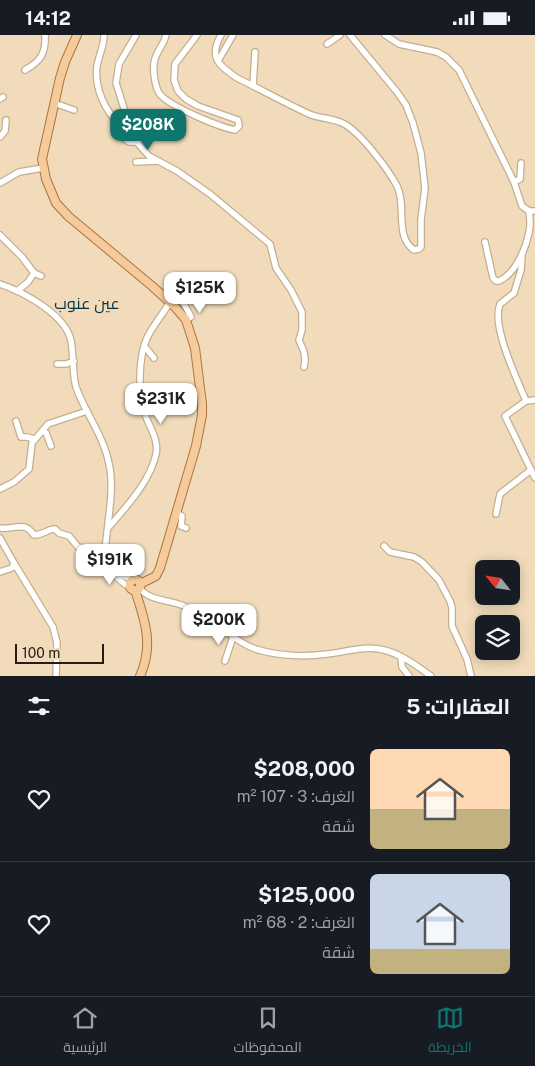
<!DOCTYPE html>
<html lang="ar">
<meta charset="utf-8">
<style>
:root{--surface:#171b24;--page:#242831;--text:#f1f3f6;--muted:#9ea1a6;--line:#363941;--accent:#0f766e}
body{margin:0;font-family:"Public Sans",Cairo,sans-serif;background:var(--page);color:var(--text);direction:rtl;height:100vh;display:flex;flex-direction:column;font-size:19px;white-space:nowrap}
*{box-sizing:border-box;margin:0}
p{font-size:16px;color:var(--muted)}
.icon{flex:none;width:28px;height:28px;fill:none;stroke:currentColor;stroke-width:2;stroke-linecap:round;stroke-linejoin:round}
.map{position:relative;height:641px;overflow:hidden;direction:ltr}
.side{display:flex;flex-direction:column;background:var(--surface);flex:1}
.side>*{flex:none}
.needle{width:32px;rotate:300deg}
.controls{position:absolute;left:475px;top:525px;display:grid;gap:10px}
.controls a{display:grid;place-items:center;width:45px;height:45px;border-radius:8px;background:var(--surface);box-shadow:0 2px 12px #0003;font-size:25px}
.scale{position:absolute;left:15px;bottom:12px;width:89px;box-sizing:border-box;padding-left:5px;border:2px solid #251d11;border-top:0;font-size:14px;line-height:18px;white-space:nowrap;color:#251d11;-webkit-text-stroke:4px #f1dbba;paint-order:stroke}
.price{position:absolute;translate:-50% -42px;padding:0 11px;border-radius:10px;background:#fff;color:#222;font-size:16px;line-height:32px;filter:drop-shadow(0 1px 2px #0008)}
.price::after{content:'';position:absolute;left:50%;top:30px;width:15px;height:11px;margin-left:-8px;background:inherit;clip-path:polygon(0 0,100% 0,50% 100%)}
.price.current{background:var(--accent);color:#fff}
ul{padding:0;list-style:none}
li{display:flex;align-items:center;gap:15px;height:125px;padding:0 25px}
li+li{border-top:1px solid var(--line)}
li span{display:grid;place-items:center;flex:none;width:140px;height:100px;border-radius:8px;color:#555}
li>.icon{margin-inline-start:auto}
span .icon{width:60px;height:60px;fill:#fffc;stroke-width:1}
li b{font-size:21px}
h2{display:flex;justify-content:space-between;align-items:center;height:60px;padding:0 25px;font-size:21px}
.status{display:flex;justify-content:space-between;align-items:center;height:35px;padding:0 25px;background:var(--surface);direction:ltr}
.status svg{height:14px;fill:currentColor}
.menu{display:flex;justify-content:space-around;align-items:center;height:70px;border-top:1px solid var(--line);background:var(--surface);font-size:14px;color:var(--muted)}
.menu a{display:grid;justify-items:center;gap:2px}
.menu .current{color:var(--accent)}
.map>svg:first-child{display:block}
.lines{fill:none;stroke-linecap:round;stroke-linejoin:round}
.minor-casing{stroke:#c3af8f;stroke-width:8}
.major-casing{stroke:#a9763f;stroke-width:10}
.minor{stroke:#fff;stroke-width:5.5}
.major{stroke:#f6ca9b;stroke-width:8}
.labels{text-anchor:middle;stroke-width:4.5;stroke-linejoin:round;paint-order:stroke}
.quarter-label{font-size:16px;fill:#003546;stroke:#f1dbba}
</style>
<div class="status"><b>14:12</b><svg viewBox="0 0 49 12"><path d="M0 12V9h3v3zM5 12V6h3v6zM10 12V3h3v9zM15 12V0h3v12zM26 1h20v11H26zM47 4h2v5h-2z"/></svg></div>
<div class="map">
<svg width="535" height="641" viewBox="0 0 535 641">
<rect width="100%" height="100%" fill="#f1dbba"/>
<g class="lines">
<!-- minor casing -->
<g class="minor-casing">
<g id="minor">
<path d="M104,0C104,11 99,20 97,31C94,53 105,76 121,91H127"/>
<path d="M136,0L119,29L116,48L127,83V91L134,104L149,121L177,136L210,159L270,209L276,233L291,255L302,277V295L299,305L304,317L305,325L304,332"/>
<path d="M166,0C164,10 155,18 154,28C153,37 155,51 159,58C168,71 219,92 235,95L239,91L238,85L198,71L186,64L178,56L174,45L175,29L197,0"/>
<path d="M221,0C208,23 219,30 237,43C262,55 285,68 309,79C320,84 336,83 346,90C362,100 388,134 397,151C407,171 394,201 414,215L419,214L421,212V185L425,153L421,118L413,88L406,70L397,57L350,0"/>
<path d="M385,0L399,9L437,17L446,22L459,35L514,147L522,171L529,176H535"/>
<path d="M327,9L340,0"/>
<path d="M218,26L233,0"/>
<path d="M25,35C41,26 46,18 45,0"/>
<path d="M253,51L255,17"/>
<path d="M0,64L3,62"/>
<path d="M54,68L74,75"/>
<path d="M127,83L146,100"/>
<path d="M117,98L129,107H138"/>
<path d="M0,102L5,96L6,85"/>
<path d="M136,127L158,126"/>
<path d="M514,147L520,144L521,128"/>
<path d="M0,148L19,137L43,133"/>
<path d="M0,200L22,222L34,238L28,247L17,256"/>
<path d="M485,207L493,243L496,246H499C515,239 526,214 529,197C531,190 530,183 529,176"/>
<path d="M522,219L521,235L514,258L500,269C491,291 517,344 526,366"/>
<path d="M34,238L41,241"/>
<path d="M0,249C24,257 66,280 71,306C74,321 72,339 76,352C85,378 104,401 109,429C115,453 107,490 105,516C108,531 115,545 130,552"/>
<path d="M183,267L191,282L186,285"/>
<path d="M145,312L154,323"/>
<path d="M57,329H66L74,326"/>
<path d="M535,365L526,366L505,381L535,443"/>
<path d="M16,386L21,402H27L34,404"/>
<path d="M43,396L46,398L51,411"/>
<path d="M0,454L14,447L29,434L32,408L48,389L87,376"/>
<path d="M176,478L182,481L181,491L186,493"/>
<path d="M496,479L500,459L531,435"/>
<path d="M0,493C14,495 24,485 34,500C44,500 47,494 55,494L59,498L69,501L78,512L105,516"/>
<path d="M108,493C126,472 150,447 156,419C159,404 149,392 145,379C138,358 138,323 147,303C153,290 163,279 170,267"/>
<path d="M0,503L14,528L12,533L0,537"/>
<path d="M384,511L390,517L414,522L422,527L439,545L450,566L452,573V591L467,624L471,641"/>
<path d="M14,528L53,592L57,608L56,641"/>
<path d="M111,532L121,540L132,545"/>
<path d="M139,552C149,567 169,564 184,571C195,576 207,582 217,589C230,599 243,611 259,615C280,621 306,622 327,619C346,617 366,610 384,615C401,619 417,631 431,641"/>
<path d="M401,622L402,632L409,641"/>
<path d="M225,626L233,602"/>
</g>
</g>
<!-- major casing -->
<g class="major-casing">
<g id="major">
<path d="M77,0L65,27L60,43L42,124L46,144L56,168L68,181L152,251L175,272L186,285L195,313L202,369V380L196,411L160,533L156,541L140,549"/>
<circle cx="135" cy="550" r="5.5"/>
<path d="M135,555C145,585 154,611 140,641"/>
</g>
</g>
<!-- minor -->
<use href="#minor" class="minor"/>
<!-- major -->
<use href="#major" class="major"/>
</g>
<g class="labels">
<!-- quarter labels -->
<g class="quarter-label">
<text x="87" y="274">عين عنوب</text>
</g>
</g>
</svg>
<div class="controls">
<a><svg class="needle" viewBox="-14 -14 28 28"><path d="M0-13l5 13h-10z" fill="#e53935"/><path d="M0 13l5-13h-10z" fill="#9ea1a6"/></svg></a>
<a><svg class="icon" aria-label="layers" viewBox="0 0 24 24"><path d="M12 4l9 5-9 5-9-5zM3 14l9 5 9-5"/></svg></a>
</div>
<div class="scale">100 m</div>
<b class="price current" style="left:148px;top:116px">$208K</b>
<b class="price" style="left:200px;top:279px">$125K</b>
<b class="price" style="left:161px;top:390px">$231K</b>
<b class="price" style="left:110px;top:551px">$191K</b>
<b class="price" style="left:219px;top:611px">$200K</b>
</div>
<section class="side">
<h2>العقارات: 5<svg class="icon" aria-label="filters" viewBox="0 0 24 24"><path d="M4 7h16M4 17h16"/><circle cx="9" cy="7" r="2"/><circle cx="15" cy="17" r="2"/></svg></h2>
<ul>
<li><span style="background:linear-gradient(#ffd9b3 60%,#c2b280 0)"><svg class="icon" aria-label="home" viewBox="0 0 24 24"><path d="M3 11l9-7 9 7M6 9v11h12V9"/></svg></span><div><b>$208,000</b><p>الغرف: 3 · 107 m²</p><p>شقة</p></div><svg class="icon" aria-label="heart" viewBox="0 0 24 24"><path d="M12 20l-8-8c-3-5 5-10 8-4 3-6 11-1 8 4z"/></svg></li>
<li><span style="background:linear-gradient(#c9d6e8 75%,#c2b280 0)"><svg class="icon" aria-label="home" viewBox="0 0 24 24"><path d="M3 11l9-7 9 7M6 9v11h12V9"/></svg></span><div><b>$125,000</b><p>الغرف: 2 · 68 m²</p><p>شقة</p></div><svg class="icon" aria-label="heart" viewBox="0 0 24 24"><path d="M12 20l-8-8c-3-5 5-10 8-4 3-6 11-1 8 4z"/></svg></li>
</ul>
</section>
<nav class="menu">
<a class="current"><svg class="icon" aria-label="map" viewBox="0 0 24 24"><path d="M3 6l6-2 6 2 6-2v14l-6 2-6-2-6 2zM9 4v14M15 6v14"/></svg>الخريطة</a>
<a><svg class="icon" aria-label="saved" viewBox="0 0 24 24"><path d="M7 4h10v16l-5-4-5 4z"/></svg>المحفوظات</a>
<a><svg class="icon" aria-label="home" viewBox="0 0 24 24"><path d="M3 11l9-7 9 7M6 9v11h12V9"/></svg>الرئيسية</a>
</nav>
